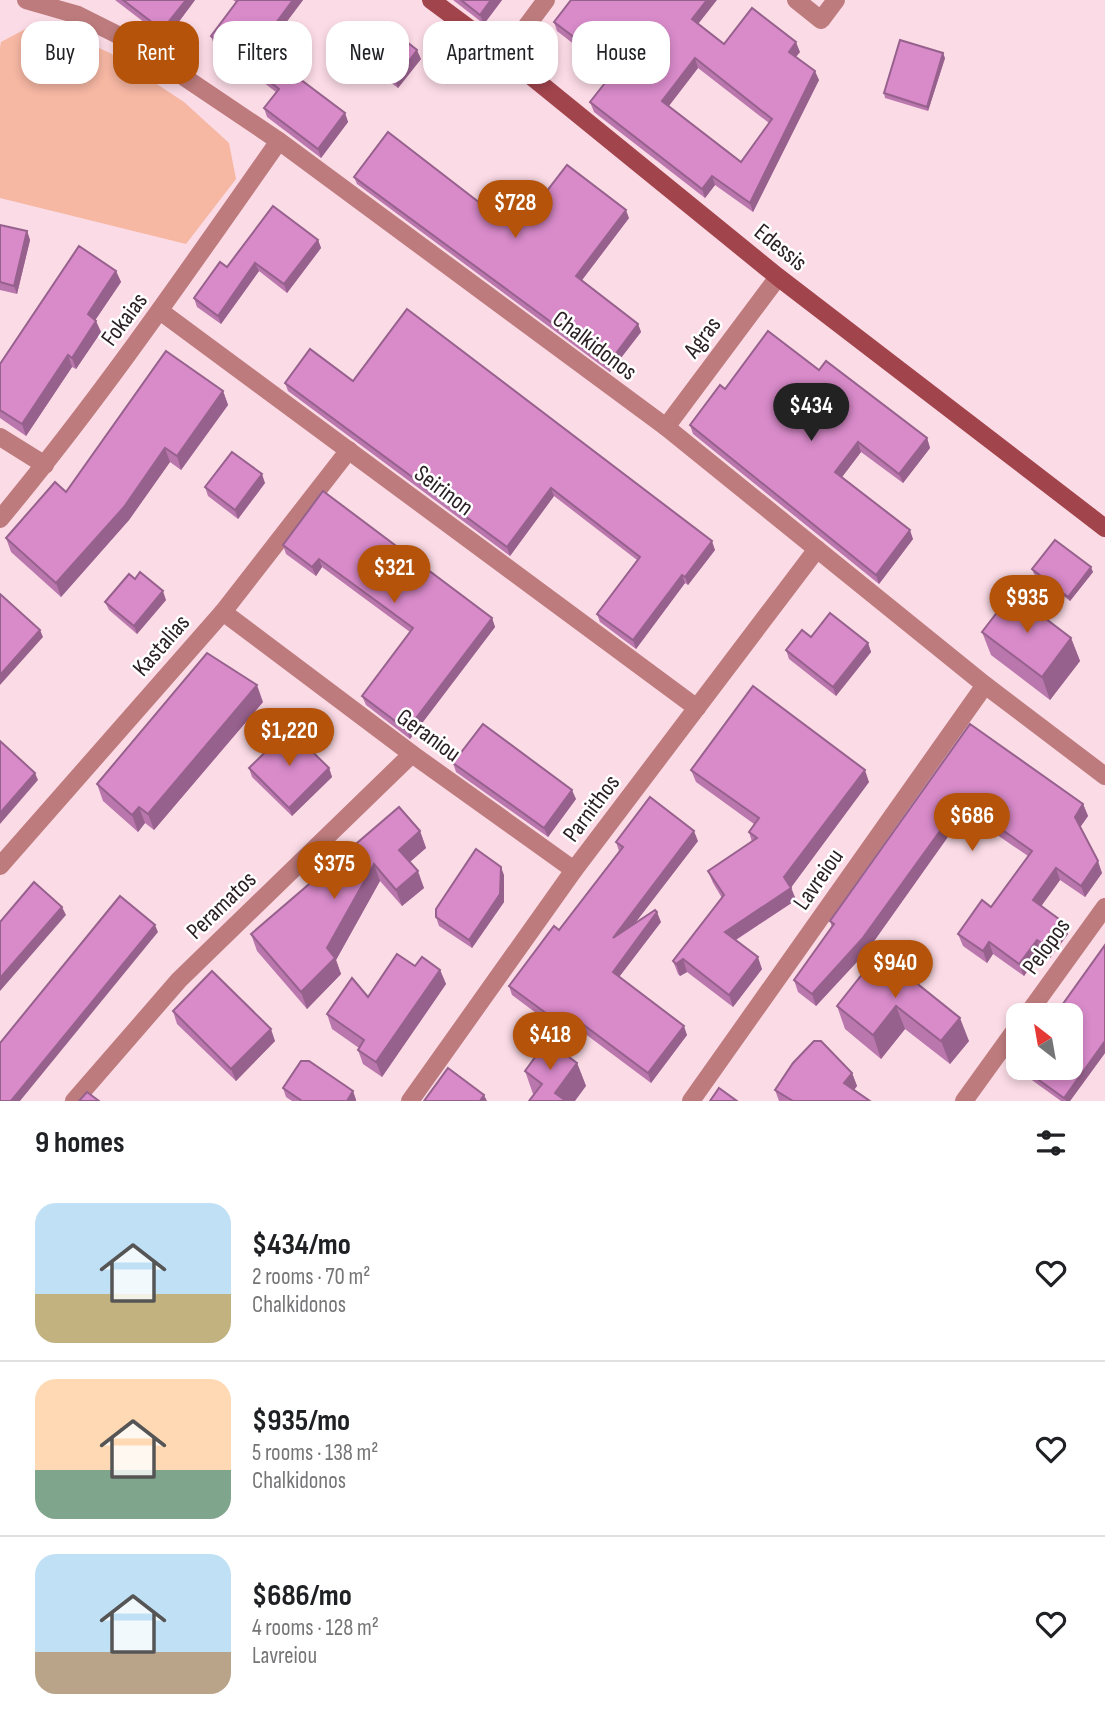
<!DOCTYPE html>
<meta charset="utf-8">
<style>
:root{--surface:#fff;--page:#f2f2f2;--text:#202124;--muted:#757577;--line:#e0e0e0;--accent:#b45309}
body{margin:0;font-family:"Sofia Sans Condensed",sans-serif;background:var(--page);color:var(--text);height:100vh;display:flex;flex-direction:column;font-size:26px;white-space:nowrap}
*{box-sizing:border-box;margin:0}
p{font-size:23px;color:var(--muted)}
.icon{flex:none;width:38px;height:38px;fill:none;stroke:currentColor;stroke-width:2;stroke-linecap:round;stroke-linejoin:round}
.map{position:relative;height:1101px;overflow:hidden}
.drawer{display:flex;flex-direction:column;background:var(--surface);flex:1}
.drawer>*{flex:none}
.hud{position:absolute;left:21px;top:21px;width:700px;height:63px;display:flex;gap:14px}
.needle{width:46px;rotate:329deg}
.controls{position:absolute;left:1006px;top:1003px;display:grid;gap:14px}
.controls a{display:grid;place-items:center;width:77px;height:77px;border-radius:14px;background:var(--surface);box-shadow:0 4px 10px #0003;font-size:35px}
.price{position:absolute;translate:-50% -60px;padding:0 16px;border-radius:24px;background:var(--accent);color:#fff;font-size:23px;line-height:46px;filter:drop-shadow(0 2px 4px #0008)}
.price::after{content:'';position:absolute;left:50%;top:42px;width:21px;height:16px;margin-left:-10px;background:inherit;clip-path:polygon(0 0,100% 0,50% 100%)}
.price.active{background:#222;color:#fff}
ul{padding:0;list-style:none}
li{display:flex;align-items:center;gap:21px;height:175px;padding:0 35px}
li+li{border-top:2px solid var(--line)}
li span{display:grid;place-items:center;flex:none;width:196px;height:140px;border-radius:21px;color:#555}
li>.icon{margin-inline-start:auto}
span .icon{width:84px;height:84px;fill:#fffc;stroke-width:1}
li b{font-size:30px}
h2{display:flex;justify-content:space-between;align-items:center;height:84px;padding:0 35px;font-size:30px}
.tag{padding:0 24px;border-radius:21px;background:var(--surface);box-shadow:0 4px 10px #0003;font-size:24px;line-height:63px}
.tag.active{background:var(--accent);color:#fff}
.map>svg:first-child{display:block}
.green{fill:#f6b7a3}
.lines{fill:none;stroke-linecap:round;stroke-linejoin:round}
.street{stroke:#bd7b7d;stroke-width:18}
.secondary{stroke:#a2444c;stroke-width:18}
.wall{fill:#ba77ad;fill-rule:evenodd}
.shaded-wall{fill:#97618d}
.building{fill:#d88ac9;stroke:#97618d;stroke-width:2;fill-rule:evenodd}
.labels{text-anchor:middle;stroke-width:5;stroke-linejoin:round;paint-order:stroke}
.street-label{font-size:24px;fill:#2b2024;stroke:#fff}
</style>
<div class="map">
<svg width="1105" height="1101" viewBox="0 0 1105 1101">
<rect width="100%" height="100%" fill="#fbdbe6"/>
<!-- green -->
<path class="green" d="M33,25L77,38L110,53L184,102L229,143L236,179L186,244L0,198V48L1,42Z"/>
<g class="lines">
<!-- street -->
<g class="street">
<path d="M26,0L78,15L132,42L279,141L666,427L985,685L1105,776"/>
<path d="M796,0L821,20L836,0"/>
<path d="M505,55L546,0"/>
<path d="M160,311L697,708"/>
<path d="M666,427L778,277"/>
<path d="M0,437L45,465"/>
<path d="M0,519C100,399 189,269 279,141"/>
<path d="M223,612L412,754L574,870"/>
<path d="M0,866L223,612L349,450"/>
<path d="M1027,1015L1105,907"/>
<path d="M74,1101L179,980L412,754"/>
<path d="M410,1101L574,870L817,549"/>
<path d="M691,1101L985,685"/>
<path d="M964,1101L1018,1026"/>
</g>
<!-- secondary -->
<path class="secondary" d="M431,0L505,55L778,277L1105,528"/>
</g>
<!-- wall -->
<g class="wall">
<path d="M115,0H195L166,39Z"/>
<path d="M233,0H303L279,32L291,41L294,50L282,65L345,113L348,122L321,158L267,117L264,108L276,92L214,45L211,36L236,2Z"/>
<path d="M453,0H502L484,24Z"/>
<path d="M554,22L699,24L724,44L800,52L796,57L819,80L753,212L715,185L705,198L594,112L590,102L612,74L557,31ZM698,68L769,123L741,162L668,107Z"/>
<path d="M365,57L421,59L398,88L368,66Z"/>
<path d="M945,58L928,111L885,98L884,93Z"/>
<path d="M354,177L516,231L629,218L582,280L638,324L641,332L610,372L357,184Z"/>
<path d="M0,225L27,231L30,240L17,294L0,290Z"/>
<path d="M318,240L321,248L287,293L259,271L221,324L197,307L194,298L227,267Z"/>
<path d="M116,271L121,282L95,320L101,332L76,369L72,367L26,436L0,418V364Z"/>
<path d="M819,370L927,438L930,448L903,483L861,452L842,477L913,539L879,584L693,434L690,425L725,389Z"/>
<path d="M353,381L715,550L688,585L685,583L636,649L600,622L597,614L637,560L554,496L510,556L288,391L285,383Z"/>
<path d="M223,391L228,405L181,470L170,462L129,520L61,597L11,552L6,538L66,492Z"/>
<path d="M265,483L238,519L208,496L205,487Z"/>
<path d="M283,545L492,618L495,627L410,739L366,705L362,696L410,632L322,567L316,576L286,554Z"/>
<path d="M1032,569L1093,572L1070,601L1034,574Z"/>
<path d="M166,600L137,634L109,610L105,602Z"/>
<path d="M982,632L1071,638L1080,661L1050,700L991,655Z"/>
<path d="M811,637L868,643L871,652L836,696L789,659L786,650Z"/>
<path d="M263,702L154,830L145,823L138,832L103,801L97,784Z"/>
<path d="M970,724L1083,804L1088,816L1080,827L1102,873L1085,897L1060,880L1041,906L1068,934L1050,958L1041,951L1024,976L993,954L987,963L963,946L958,934L991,907L1028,856L971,817L957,824L867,951L816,1006L798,992L794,980L832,927L830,921Z"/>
<path d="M453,763L576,799L548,837L456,772Z"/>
<path d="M249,768H329L332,777L292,816L252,777Z"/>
<path d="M691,770L869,782L791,887L796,900L736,940L762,969L733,1007L687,972L680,976L678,974L673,961L722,898L713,883L708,871L752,842L749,832L754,824L696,782Z"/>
<path d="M420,831L426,848L410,862L424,888L402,906L380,881L336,960L341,974L307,1009L257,951L251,934Z"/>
<path d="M698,841L634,924L661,922L619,977L687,1035L651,1083L580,1030L572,1040L512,995L509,986L559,930L619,851L616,842Z"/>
<path d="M504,875V902L472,948L439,926L436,917Z"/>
<path d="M1105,945V1053L1070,1101H1061L1022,1073L1020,1068H1071Z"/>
<path d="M879,953L969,1041L950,1064L905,1029L881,1059L845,1029L837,1006Z"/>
<path d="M415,966L440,970L446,984L382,1077L363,1064L358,1050L359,1048L332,1029L327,1014L368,997Z"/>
<path d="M173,1011L275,1041L236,1081L177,1024Z"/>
<path d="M577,1063L586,1086L533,1094L525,1071Z"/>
<path d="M852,1073L857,1086L854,1090L870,1101H779L775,1090Z"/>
<path d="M283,1088L353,1091L356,1100V1101H292L286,1097Z"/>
</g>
<!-- shaded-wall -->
<g class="shaded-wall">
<path d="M186,0H195L166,39L162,30Z"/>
<path d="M293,0H303L276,36L273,27Z"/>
<path d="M491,0H502L484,24L480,15Z"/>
<path d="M707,0H717L695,28L692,19Z"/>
<path d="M291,41L294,50L279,69L276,61Z"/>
<path d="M796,42L800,52L792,61L789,52Z"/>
<path d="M417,50L421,59L398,88L395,80Z"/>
<path d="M943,53L945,58L928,111L927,107Z"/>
<path d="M695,58L698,68L665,111L662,101Z"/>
<path d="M815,71L819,80L753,212L750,203Z"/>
<path d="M345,113L348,122L321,158L318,149Z"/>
<path d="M712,176L715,185L705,198L702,189Z"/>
<path d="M626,210L629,218L579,284L576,276Z"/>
<path d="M27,231L30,240L17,294L14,286Z"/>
<path d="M318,240L321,248L287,293L284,284Z"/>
<path d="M255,263L259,271L221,324L218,316Z"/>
<path d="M116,271L121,282L92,325L88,314Z"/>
<path d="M96,321L101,332L76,369L72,358Z"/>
<path d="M638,324L641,332L610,372L608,364Z"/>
<path d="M68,355L72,367L26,436L22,424Z"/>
<path d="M223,391L228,405L181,470L177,456Z"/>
<path d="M927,438L930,448L903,483L899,474Z"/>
<path d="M858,442L861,452L839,481L835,472Z"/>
<path d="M165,448L170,462L129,520L61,597L56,583Z"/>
<path d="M262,474L265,483L238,519L235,510Z"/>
<path d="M551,488L554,496L510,556L507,547Z"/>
<path d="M910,530L913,539L879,584L876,575Z"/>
<path d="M712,541L715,550L688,585L685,577Z"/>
<path d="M319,559L322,567L316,576L312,567Z"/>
<path d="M1091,567L1093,572L1070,601L1068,597Z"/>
<path d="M682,575L685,583L636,649L633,640Z"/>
<path d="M163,591L166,600L137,634L134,626Z"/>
<path d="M492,618L495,627L410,739L407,730Z"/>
<path d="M40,630L43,637L0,685V675Z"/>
<path d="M1071,638L1080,661L1050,700L1042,677Z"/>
<path d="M868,643L871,652L836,696L833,687Z"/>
<path d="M257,685L263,702L154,830L148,814Z"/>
<path d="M329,768L332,777L292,816L289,808Z"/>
<path d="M865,770L869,782L790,889L791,888L796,900L729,944L725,932L784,877Z"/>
<path d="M35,773L38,780L0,824V813Z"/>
<path d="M572,790L576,799L548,837L544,828Z"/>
<path d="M1083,804L1088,816L1079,829L1075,817Z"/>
<path d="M139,807L145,823L138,832L132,815Z"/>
<path d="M953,813L957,824L867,951L816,1006L812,994Z"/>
<path d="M420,831L426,848L405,866L399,850Z"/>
<path d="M694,831L698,841L616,948L613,938Z"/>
<path d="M1098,861L1102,873L1085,897L1081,886Z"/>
<path d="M374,864L380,881L336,960L341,974L307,1009L301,992Z"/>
<path d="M501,867L504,875V902L472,948L469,940Z"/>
<path d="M1056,868L1060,880L1037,912L1033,900Z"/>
<path d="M418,871L424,888L402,906L396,890Z"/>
<path d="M62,907L66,915L0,991V978Z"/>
<path d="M657,912L661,922L616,981L613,972Z"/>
<path d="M1063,922L1068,934L1050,958L1046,946Z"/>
<path d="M155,925L158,932L20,1101H11Z"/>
<path d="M1037,940L1041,951L1024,976L1019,964Z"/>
<path d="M989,942L993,954L987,963L983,951Z"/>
<path d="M758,957L762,969L733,1007L729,995Z"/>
<path d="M683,959L687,972L680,976L676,964Z"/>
<path d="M440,970L446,984L382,1077L376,1062Z"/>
<path d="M896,1006L905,1029L881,1059L873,1035Z"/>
<path d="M960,1018L969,1041L950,1064L941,1041Z"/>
<path d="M577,1020L580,1030L572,1040L569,1030Z"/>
<path d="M684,1026L687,1035L651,1083L648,1073Z"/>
<path d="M271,1029L275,1041L236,1081L231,1069Z"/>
<path d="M1105,1041V1053L1070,1101H1066L1064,1098Z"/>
<path d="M577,1063L586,1086L575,1101H558L555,1093Z"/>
<path d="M852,1073L857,1086L849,1096L844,1083Z"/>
<path d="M353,1091L356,1100V1101H347Z"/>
<path d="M484,1095L487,1101H480Z"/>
</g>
<!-- building -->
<g class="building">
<path d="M123,0H186L162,30Z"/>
<path d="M238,0H293L273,27L291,41L276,61L345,113L318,149L264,108L279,89L211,36Z"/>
<path d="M461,0H491L480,15Z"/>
<path d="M571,0H707L692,19L724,44L752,8L796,42L789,52L815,71L750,203L712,176L702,189L590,102L616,69L554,22ZM695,58L772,119L741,162L662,101Z"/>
<path d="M388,27L417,50L395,80L365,57Z"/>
<path d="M900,40L943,53L927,107L884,93Z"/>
<path d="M388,132L516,231L567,165L626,210L576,276L638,324L608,364L354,177Z"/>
<path d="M273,206L318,240L284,284L255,263L218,316L194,298L220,262L227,267Z"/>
<path d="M0,225L27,231L14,286L0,282Z"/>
<path d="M79,246L116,271L88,314L96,321L72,358L68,355L22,424L0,410V364Z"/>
<path d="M407,309L712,541L685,577L682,575L633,640L597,614L640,557L551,488L507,547L285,383L310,349L353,381Z"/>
<path d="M768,331L819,370L826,361L927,438L899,474L858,442L835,472L910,530L876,575L690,425L720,385L725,389Z"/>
<path d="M166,351L223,391L177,456L165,448L124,507L56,583L6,538L55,482L66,492Z"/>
<path d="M232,452L262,474L235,510L205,487Z"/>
<path d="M323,491L492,618L407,730L362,696L413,628L319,559L312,567L283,545Z"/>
<path d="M1055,540L1091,567L1068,597L1032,569Z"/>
<path d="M140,572L163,591L134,626L105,602L129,574L135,579Z"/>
<path d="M1012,593L1071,638L1042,677L982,632Z"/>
<path d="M0,594L40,630L0,675Z"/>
<path d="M830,613L868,643L833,687L786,650L802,630L811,637Z"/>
<path d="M207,653L257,685L148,814L139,807L132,815L97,784Z"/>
<path d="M753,686L865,770L784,877L791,888L725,932L758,957L729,995L683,959L676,964L673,961L724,895L708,871L757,838L749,832L759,818L691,770Z"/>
<path d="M483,724L572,790L544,828L453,763Z"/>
<path d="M970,724L1083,804L1075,817L1098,861L1081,886L1056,868L1033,900L1063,922L1046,946L1037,940L1019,964L989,942L983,951L958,934L982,900L991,907L1032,851L967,805L953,813L862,939L812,994L794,980L834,924L830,921Z"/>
<path d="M289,729L329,768L289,808L249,768Z"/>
<path d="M0,741L35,773L0,813Z"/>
<path d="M650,797L694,831L613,938L655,910L657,912L613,972L684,1026L648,1073L577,1020L569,1030L509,986L554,926L559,930L623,847L616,842Z"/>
<path d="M399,807L420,831L399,850L418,871L396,890L374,864L327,948L335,958L301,992L251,934Z"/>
<path d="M476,849L501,867L500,894L469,940L436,917V909Z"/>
<path d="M34,882L62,907L0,978V922Z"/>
<path d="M120,896L155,925L11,1101H0V1043Z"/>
<path d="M1105,945V1041L1064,1098L1022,1068H1071V1015H1055Z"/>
<path d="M879,953L960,1018L941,1041L896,1006L873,1035L837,1006Z"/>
<path d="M397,954L415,966L422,957L440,970L376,1062L358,1050L364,1040L327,1014L352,978L368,997Z"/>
<path d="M212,971L271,1029L231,1069L173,1011Z"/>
<path d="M547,1041L577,1063L555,1093L566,1101H529L542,1084L525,1071Z"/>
<path d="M814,1041H821L852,1073L844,1083L870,1101H793L775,1090L793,1063Z"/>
<path d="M301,1061H309L353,1091L347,1101H302L283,1088Z"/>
<path d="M448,1068L484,1095L480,1101H424Z"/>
<path d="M719,1088L737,1101H710Z"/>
<path d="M87,1092L99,1101H79Z"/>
</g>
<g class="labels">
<!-- street labels -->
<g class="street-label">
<text transform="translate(781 247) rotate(39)" y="8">Edessis</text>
<text transform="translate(124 319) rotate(-53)" y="8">Fokaias</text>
<text transform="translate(702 337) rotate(-53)" y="8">Agras</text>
<text transform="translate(595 345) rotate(37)" y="8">Chalkidonos</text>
<text transform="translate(444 490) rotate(37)" y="8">Seirinon</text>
<text transform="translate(161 645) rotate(-49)" y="8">Kastalias</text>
<text transform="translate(429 735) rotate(36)" y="8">Geraniou</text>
<text transform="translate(591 808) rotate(-53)" y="8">Parnithos</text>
<text transform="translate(818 879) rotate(-55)" y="8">Lavreiou</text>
<text transform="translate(221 905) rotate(-44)" y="8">Peramatos</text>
<text transform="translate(1046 946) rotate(-54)" y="8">Pelopos</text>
</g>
</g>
</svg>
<div class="controls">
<a><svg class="needle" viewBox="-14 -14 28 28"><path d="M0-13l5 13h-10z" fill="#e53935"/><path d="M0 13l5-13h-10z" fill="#757577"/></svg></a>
</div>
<b class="price" style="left:515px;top:240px">$728</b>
<b class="price active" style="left:811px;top:443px">$434</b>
<b class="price" style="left:394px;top:605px">$321</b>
<b class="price" style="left:1027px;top:635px">$935</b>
<b class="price" style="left:289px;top:768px">$1,220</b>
<b class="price" style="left:972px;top:853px">$686</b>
<b class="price" style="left:334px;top:901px">$375</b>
<b class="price" style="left:895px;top:1000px">$940</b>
<b class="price" style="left:550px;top:1072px">$418</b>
<div class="hud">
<a class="tag">Buy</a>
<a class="tag active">Rent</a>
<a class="tag">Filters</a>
<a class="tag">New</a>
<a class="tag">Apartment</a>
<a class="tag">House</a>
</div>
</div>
<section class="drawer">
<h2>9 homes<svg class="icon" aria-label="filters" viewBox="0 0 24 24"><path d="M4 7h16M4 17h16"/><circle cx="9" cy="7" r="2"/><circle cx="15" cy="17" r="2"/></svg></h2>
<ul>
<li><span style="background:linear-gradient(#bfe0f5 65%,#c2b280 0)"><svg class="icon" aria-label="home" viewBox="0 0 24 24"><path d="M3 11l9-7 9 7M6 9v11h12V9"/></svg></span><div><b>$434/mo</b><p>2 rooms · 70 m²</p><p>Chalkidonos</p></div><svg class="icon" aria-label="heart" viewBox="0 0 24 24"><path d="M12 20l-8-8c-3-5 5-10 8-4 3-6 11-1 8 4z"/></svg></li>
<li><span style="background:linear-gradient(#ffd9b3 65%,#7fa58c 0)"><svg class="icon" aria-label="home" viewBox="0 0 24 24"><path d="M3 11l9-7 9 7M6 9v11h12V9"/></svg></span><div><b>$935/mo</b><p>5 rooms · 138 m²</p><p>Chalkidonos</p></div><svg class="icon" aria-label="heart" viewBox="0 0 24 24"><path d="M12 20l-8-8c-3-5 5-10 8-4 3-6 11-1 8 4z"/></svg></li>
<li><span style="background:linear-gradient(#bfe0f5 70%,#b9a48a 0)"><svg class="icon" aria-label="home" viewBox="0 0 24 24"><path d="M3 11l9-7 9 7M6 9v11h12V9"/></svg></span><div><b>$686/mo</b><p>4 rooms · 128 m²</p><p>Lavreiou</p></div><svg class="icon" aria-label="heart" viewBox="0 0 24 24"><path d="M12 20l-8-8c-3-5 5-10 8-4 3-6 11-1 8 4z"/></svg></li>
</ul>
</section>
